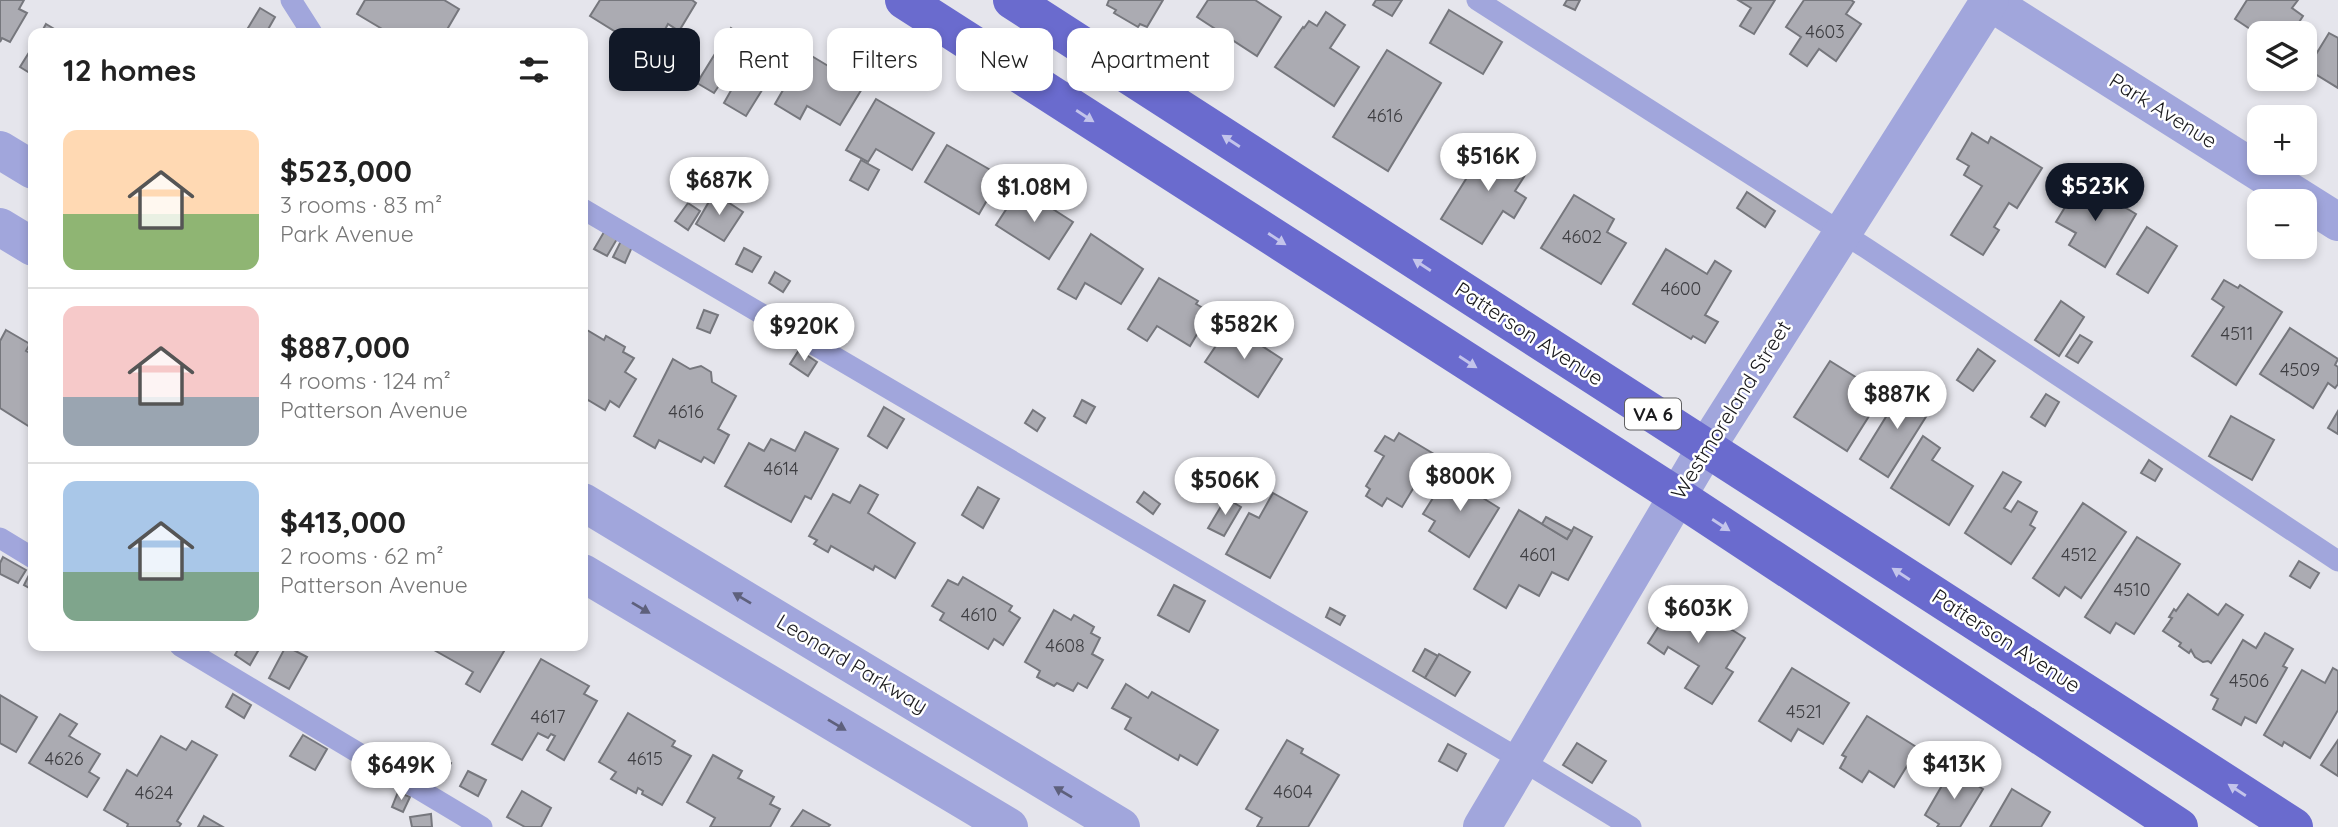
<!DOCTYPE html>
<meta charset="utf-8">
<style>
:root{--surface:#fff;--page:#f6f6f6;--text:#222;--muted:#767676;--line:#e0e0e0;--accent:#111827}
body{margin:0;font-family:Quicksand,sans-serif;background:var(--page);color:var(--text);height:100vh;display:flex;flex-direction:column;font-size:26px;white-space:nowrap}
*{box-sizing:border-box;margin:0}
p{font-size:23px;color:var(--muted)}
.icon{flex:none;width:38px;height:38px;fill:none;stroke:currentColor;stroke-width:2;stroke-linecap:round;stroke-linejoin:round}
.map{position:relative;flex:1;overflow:hidden}
.drawer{position:absolute;left:28px;top:28px;width:560px;height:623px;display:flex;flex-direction:column;background:var(--surface);border-radius:14px;box-shadow:0 4px 10px #0003}
.drawer>*{flex:none}
.guide{position:absolute;left:609px;top:28px;width:665px;height:63px;display:flex;gap:14px}
.fabs{position:absolute;left:2247px;top:21px;display:grid;gap:14px}
.fabs a{display:grid;place-items:center;width:70px;height:70px;border-radius:14px;background:var(--surface);box-shadow:0 4px 10px #0003;font-size:35px}
.price{position:absolute;translate:-50% -60px;padding:0 16px;border-radius:24px;background:#fff;color:#222;font-size:23px;line-height:46px;filter:drop-shadow(0 2px 4px #0008)}
.price::after{content:'';position:absolute;left:50%;top:42px;width:21px;height:16px;margin-left:-10px;background:inherit;clip-path:polygon(0 0,100% 0,50% 100%)}
.price.active{background:var(--accent);color:#fff}
ul{padding:0;list-style:none}
li{display:flex;align-items:center;gap:21px;height:175px;padding:0 35px}
li+li{border-top:2px solid var(--line)}
li span{display:grid;place-items:center;flex:none;width:196px;height:140px;border-radius:14px;color:#555}
li>.icon{margin-inline-start:auto}
span .icon{width:84px;height:84px;fill:#fffc;stroke-width:1}
li b{font-size:30px}
h2{display:flex;justify-content:space-between;align-items:center;height:84px;padding:0 35px;font-size:30px}
.chip{padding:0 24px;border-radius:14px;background:var(--surface);box-shadow:0 4px 10px #0003;font-size:24px;line-height:63px}
.chip.active{background:var(--accent);color:#fff}
.map>svg:first-child{display:block}
.building{fill:#ababb2;stroke:#76777d;stroke-width:2}
.lines{fill:none;stroke-linecap:round;stroke-linejoin:round}
.service{stroke:#a1a6dc;stroke-width:21}
.minor{stroke:#a1a6dc;stroke-width:38}
.tertiary{stroke:#a1a6dc;stroke-width:38}
.primary{stroke:#6a6bce;stroke-width:38}
.oneway{fill:#c3c4eb}
.oneway2{fill:#5e607c}
.labels{text-anchor:middle;stroke-width:5;stroke-linejoin:round;paint-order:stroke}
.number-label{font-size:18px;fill:#3e3e42}
.shield{fill:#fff;stroke:#5f5f61;stroke-width:2}
.shield-label{font-size:19px;font-weight:bold;fill:#1a1a1d}
.street-label{font-size:21px;fill:#1a1a1d;stroke:#fff}
</style>
<div class="map">
<svg width="2338" height="827" viewBox="0 0 2338 827">
<rect width="100%" height="100%" fill="#e5e5ec"/>
<!-- building -->
<g class="building">
<path d="M0,0H24L19,9L27,13L10,42L2,38L0,42Z"/>
<path d="M365,0H444L459,9L445,33H389L357,14Z"/>
<path d="M600,0H692L696,3L679,31L668,24L657,44L638,32L632,42L590,16Z"/>
<path d="M1109,0H1163L1147,27L1140,24L1138,27L1114,13L1116,10L1107,5Z"/>
<path d="M1208,0H1255L1281,17L1257,56L1197,17Z"/>
<path d="M1376,0H1402L1392,16L1373,5Z"/>
<path d="M1567,0H1580L1575,10L1564,5Z"/>
<path d="M1738,0H1775L1754,34L1740,26L1751,8Z"/>
<path d="M1804,0H1851L1854,2L1846,14L1861,24L1836,61L1819,49L1807,66L1790,54L1801,37L1786,27Z"/>
<path d="M2247,0H2298L2292,8L2303,16L2292,33H2259V35L2235,19Z"/>
<path d="M260,8L275,17L266,33H245Z"/>
<path d="M1449,10L1502,42L1483,74L1430,43Z"/>
<path d="M1326,12L1345,25L1330,48L1359,67L1334,106L1275,67L1303,27L1304,28L1309,21L1317,26Z"/>
<path d="M46,24L61,33H41Z"/>
<path d="M731,28L780,61L746,116L724,103L733,87L722,81L714,93L697,83Z"/>
<path d="M2329,33L2338,38V88L2307,69Z"/>
<path d="M33,46V75L20,67Z"/>
<path d="M1387,50L1441,83L1388,171L1333,137Z"/>
<path d="M805,52L863,87L840,125L807,106L800,119L775,104Z"/>
<path d="M876,99L934,133L912,170L876,149L868,162L846,150Z"/>
<path d="M1972,133L1988,143L1991,137L2042,168L2017,208L2009,203L1994,227L1999,230L1983,255L1951,235L1982,186L1964,175L1969,166L1957,159Z"/>
<path d="M1515,141L1529,150L1519,166L1527,172L1515,191L1526,198L1514,218L1503,211L1482,244L1441,219L1486,147L1504,158Z"/>
<path d="M947,145L1001,176L979,214L925,182Z"/>
<path d="M861,160L879,170L868,190L850,180Z"/>
<path d="M2081,181L2136,214L2105,267L2069,245L2076,233L2056,222Z"/>
<path d="M1020,188L1073,222L1049,259L996,225Z"/>
<path d="M1747,192L1775,211L1765,227L1737,208Z"/>
<path d="M714,193L743,212L724,241L696,224Z"/>
<path d="M1574,195L1614,219L1607,232L1626,243L1601,284L1541,248Z"/>
<path d="M688,203L700,211L688,230L675,221Z"/>
<path d="M2147,227L2177,246L2148,293L2117,274Z"/>
<path d="M604,232L617,239L607,256L594,249Z"/>
<path d="M1091,234L1143,269L1121,304L1085,283L1076,299L1058,289Z"/>
<path d="M621,241L632,247L625,263L613,257Z"/>
<path d="M744,248L761,257L752,272L736,264Z"/>
<path d="M1666,249L1707,274L1715,261L1731,271L1705,315L1718,322L1705,343L1693,336L1691,339L1633,304Z"/>
<path d="M775,272L790,281L783,292L769,283Z"/>
<path d="M1159,278L1198,301L1196,304L1210,312L1190,346L1157,326L1147,341L1128,329Z"/>
<path d="M2224,280L2238,288L2240,285L2282,312L2236,385L2192,356L2224,307L2212,299Z"/>
<path d="M2061,301L2084,317L2059,356L2035,340Z"/>
<path d="M704,310L718,315L710,333L697,328Z"/>
<path d="M1230,325L1282,359L1258,397L1205,362Z"/>
<path d="M2290,328L2338,359L2335,365L2338,367V384L2335,388L2328,383L2313,408L2260,374Z"/>
<path d="M6,330L30,344L26,351L33,355V429L0,408V341Z"/>
<path d="M587,330L604,340L606,336L625,347L623,352L634,358L625,372L636,379L619,407L610,401L605,410L588,400L583,406V338Z"/>
<path d="M2080,335L2092,342L2078,363L2066,356Z"/>
<path d="M1978,349L1995,361L1973,391L1957,380Z"/>
<path d="M799,350L817,362L808,376L790,364Z"/>
<path d="M673,359L690,369L701,366L711,372L712,382L736,396L718,429L729,435L714,463L704,457L701,462L659,440L655,448L634,436Z"/>
<path d="M1830,361L1862,381L1855,391L1876,405L1847,451L1794,417Z"/>
<path d="M1905,386L1934,404L1888,477L1860,459Z"/>
<path d="M2046,394L2059,402L2045,426L2031,417Z"/>
<path d="M1082,400L1095,407L1086,423L1074,416Z"/>
<path d="M884,407L904,419L887,448L868,436Z"/>
<path d="M1033,410L1045,418L1037,431L1025,423Z"/>
<path d="M2338,411V434L2328,428Z"/>
<path d="M2231,416L2274,440L2252,480L2209,456Z"/>
<path d="M805,432L838,449L811,499L805,496L791,522L725,486L749,443L764,451L771,439L795,451Z"/>
<path d="M1399,433L1434,454L1402,507L1387,498L1382,506L1366,496L1370,489L1366,486L1384,456L1375,451L1385,436L1394,441Z"/>
<path d="M1923,436L1940,448L1932,460L1973,486L1949,525L1891,488Z"/>
<path d="M2149,460L2162,469L2155,481L2141,473Z"/>
<path d="M1451,469L1488,490L1483,498L1499,508L1469,557L1429,531L1435,521L1423,514Z"/>
<path d="M2003,472L2021,482L2004,508L2011,512L2018,501L2037,512L2030,525L2035,528L2011,564L1965,533Z"/>
<path d="M860,485L878,495L868,513L915,543L895,578L875,566L873,570L831,546L828,552L814,544L817,540L809,536L833,494L850,503Z"/>
<path d="M978,487L999,499L983,528L962,515Z"/>
<path d="M1144,492L1160,504L1153,514L1137,502Z"/>
<path d="M1273,493L1307,512L1270,578L1226,554L1249,513L1259,518Z"/>
<path d="M1226,498L1241,507L1224,536L1208,528Z"/>
<path d="M2083,503L2126,532L2081,598L2065,587L2059,596L2033,578Z"/>
<path d="M1519,510L1567,539L1574,527L1592,537L1568,580L1552,572L1539,596L1519,585L1506,608L1474,589Z"/>
<path d="M1546,517L1572,531L1567,539L1542,524Z"/>
<path d="M2137,537L2180,564L2134,634L2116,623L2110,633L2085,617Z"/>
<path d="M3,557L26,570L18,583L0,574V563Z"/>
<path d="M2299,561L2319,573L2310,588L2290,576Z"/>
<path d="M29,575L33,578V590L24,585Z"/>
<path d="M963,577L1012,606L1009,611L1020,618L1003,645L994,639L988,649L940,620L944,613L932,606L948,580L958,585Z"/>
<path d="M1174,585L1205,601L1189,632L1158,615Z"/>
<path d="M1673,593L1745,638L1726,668L1733,672L1712,704L1685,688L1699,666L1668,647L1664,654L1648,643L1664,618L1660,615Z"/>
<path d="M2188,594L2218,615L2226,604L2243,615L2211,663L2208,661L2203,662L2195,657L2191,650L2189,653L2179,646L2181,643L2163,631L2172,618L2169,617L2174,609L2176,611Z"/>
<path d="M1330,608L1345,616L1340,625L1326,617Z"/>
<path d="M1054,610L1071,620L1074,615L1094,627L1091,633L1100,638L1092,654L1103,660L1087,688L1078,683L1073,691L1057,683L1054,686L1037,677L1040,671L1025,662Z"/>
<path d="M2265,633L2293,649L2283,666L2287,668L2256,723L2245,717L2241,725L2213,709L2218,699L2211,695L2243,640L2256,648Z"/>
<path d="M240,646H250L258,651L250,665L235,655Z"/>
<path d="M286,646L307,657L289,689L269,678Z"/>
<path d="M427,646H507L480,692L466,684L473,672Z"/>
<path d="M1425,649L1438,656L1425,678L1413,671Z"/>
<path d="M1439,654L1470,672L1455,696L1425,678Z"/>
<path d="M541,659L589,686L584,694L597,701L564,760L547,750L555,736L551,734L548,738L538,733L522,760L492,744Z"/>
<path d="M1792,668L1849,703L1823,744L1798,729L1791,741L1759,721Z"/>
<path d="M2333,668L2338,671V710L2310,758L2284,742L2282,746L2264,735L2302,670L2325,683Z"/>
<path d="M1126,684L1148,698L1152,692L1218,730L1197,765L1180,755L1178,760L1125,729L1131,718L1112,708Z"/>
<path d="M233,694L251,705L244,718L226,707Z"/>
<path d="M0,695L37,717L16,752L0,743Z"/>
<path d="M628,713L675,741L672,746L691,756L662,805L642,794L643,791L638,788L636,793L611,779L616,772L599,762Z"/>
<path d="M60,714L77,724L69,736L100,754L89,772L99,778L87,797L29,763Z"/>
<path d="M1867,716L1918,748L1894,787L1869,771L1862,782L1840,768L1846,757L1842,755Z"/>
<path d="M303,735L327,749L315,770L290,756Z"/>
<path d="M161,736L186,750L192,741L217,755L177,821L181,824L179,827H127L128,824L104,810L127,770L137,776Z"/>
<path d="M1287,740L1303,749L1301,753L1339,775L1308,827H1257L1262,818L1246,809Z"/>
<path d="M2338,740V776L2321,765Z"/>
<path d="M1577,743L1606,761L1592,783L1563,765Z"/>
<path d="M1448,744L1466,754L1457,771L1439,761Z"/>
<path d="M438,755L451,763L443,778L429,771Z"/>
<path d="M713,755L742,771L738,778L774,797L770,804L780,809L770,827H710L715,818L687,802Z"/>
<path d="M1951,770L1983,789L1960,827H1937L1939,824L1925,815Z"/>
<path d="M468,771L486,780L478,796L460,786Z"/>
<path d="M2012,789L2050,812L2041,827H1990Z"/>
<path d="M522,791L551,808L541,827H525L507,817Z"/>
<path d="M398,792L410,797L403,812L392,807Z"/>
<path d="M803,810L830,825L828,827H791Z"/>
<path d="M431,814L432,827H412L410,817Z"/>
<path d="M204,816L223,827H198Z"/>
</g>
<g class="lines">
<!-- service -->
<g class="service">
<path d="M291,0L312,33"/>
<path d="M1477,0L1866,248L2338,561"/>
<path d="M583,209L1521,760L1631,827"/>
<path d="M0,538L33,558"/>
<path d="M180,646L482,827"/>
</g>
<!-- minor -->
<g class="minor">
<path d="M1987,0L2338,222"/>
<path d="M0,150L33,170"/>
<path d="M0,227L33,247"/>
<path d="M583,502L1121,827"/>
<path d="M583,573L1009,827"/>
</g>
<!-- tertiary -->
<path class="tertiary" d="M1482,827L1706,448L1990,0"/>
<!-- primary -->
<g class="primary">
<path d="M904,0L1677,496L2179,827"/>
<path d="M1012,0L2294,827"/>
</g>
</g>
<!-- one-way arrows -->
<defs><path id="oneway-solid" d="M-6-.8H1V-3.2L6.5 0L1 3.2V.8H-6Z" transform="scale(1.75)"/></defs>
<g class="oneway">
<use href="#oneway-solid" transform="translate(1085 116) rotate(33)"/>
<use href="#oneway-solid" transform="translate(1231 141) rotate(-147)"/>
<use href="#oneway-solid" transform="translate(1277 239) rotate(33)"/>
<use href="#oneway-solid" transform="translate(1422 265) rotate(-147)"/>
<use href="#oneway-solid" transform="translate(1468 362) rotate(33)"/>
<use href="#oneway-solid" transform="translate(1721 525) rotate(33)"/>
<use href="#oneway-solid" transform="translate(1901 574) rotate(-147)"/>
<use href="#oneway-solid" transform="translate(2237 790) rotate(-147)"/>
</g>
<g class="oneway2">
<use href="#oneway-solid" transform="translate(742 598) rotate(-149)"/>
<use href="#oneway-solid" transform="translate(641 608) rotate(31)"/>
<use href="#oneway-solid" transform="translate(837 725) rotate(31)"/>
<use href="#oneway-solid" transform="translate(1063 792) rotate(-149)"/>
</g>
<g class="labels">
<!-- number labels -->
<g class="number-label">
<text x="1825" y="38">4603</text>
<text x="1385" y="122">4616</text>
<text x="1582" y="243">4602</text>
<text x="1681" y="295">4600</text>
<text x="2237" y="340">4511</text>
<text x="2300" y="376">4509</text>
<text x="686" y="418">4616</text>
<text x="781" y="475">4614</text>
<text x="1538" y="561">4601</text>
<text x="2079" y="561">4512</text>
<text x="2132" y="596">4510</text>
<text x="979" y="621">4610</text>
<text x="1065" y="652">4608</text>
<text x="2249" y="687">4506</text>
<text x="1804" y="718">4521</text>
<text x="548" y="723">4617</text>
<text x="64" y="765">4626</text>
<text x="645" y="765">4615</text>
<text x="1293" y="798">4604</text>
<text x="154" y="799">4624</text>
</g>
<!-- shield labels -->
<rect class="shield" x="1625" y="398.5" width="56" height="31" rx="5"/>
<g class="shield-label">
<text x="1653" y="421">VA 6</text>
</g>
<!-- street labels -->
<g class="street-label">
<text transform="translate(2163 111) rotate(32)" y="7">Park Avenue</text>
<text transform="translate(1529 334) rotate(33)" y="7">Patterson Avenue</text>
<text transform="translate(1731 410) rotate(-58)" y="7">Westmoreland Street</text>
<text transform="translate(2006 641) rotate(33)" y="7">Patterson Avenue</text>
<text transform="translate(852 664) rotate(31)" y="7">Leonard Parkway</text>
</g>
</g>
</svg>
<div class="fabs">
<a><svg class="icon" aria-label="layers" viewBox="0 0 24 24"><path d="M12 4l9 5-9 5-9-5zM3 14l9 5 9-5"/></svg></a>
<a>+</a>
<a>−</a>
</div>
<b class="price" style="left:1488px;top:193px">$516K</b>
<b class="price" style="left:719px;top:217px">$687K</b>
<b class="price active" style="left:2095px;top:223px">$523K</b>
<b class="price" style="left:1034px;top:224px">$1.08M</b>
<b class="price" style="left:1244px;top:361px">$582K</b>
<b class="price" style="left:804px;top:363px">$920K</b>
<b class="price" style="left:1897px;top:431px">$887K</b>
<b class="price" style="left:1460px;top:513px">$800K</b>
<b class="price" style="left:1225px;top:517px">$506K</b>
<b class="price" style="left:1698px;top:645px">$603K</b>
<b class="price" style="left:1954px;top:801px">$413K</b>
<b class="price" style="left:401px;top:802px">$649K</b>
<div class="guide">
<a class="chip active">Buy</a>
<a class="chip">Rent</a>
<a class="chip">Filters</a>
<a class="chip">New</a>
<a class="chip">Apartment</a>
</div>
<section class="drawer">
<h2>12 homes<svg class="icon" aria-label="filters" viewBox="0 0 24 24"><path d="M4 7h16M4 17h16"/><circle cx="9" cy="7" r="2"/><circle cx="15" cy="17" r="2"/></svg></h2>
<ul>
<li><span style="background:linear-gradient(#ffd9b3 60%,#8fb573 0)"><svg class="icon" aria-label="home" viewBox="0 0 24 24"><path d="M3 11l9-7 9 7M6 9v11h12V9"/></svg></span><div><b>$523,000</b><p>3 rooms · 83 m²</p><p>Park Avenue</p></div></li>
<li><span style="background:linear-gradient(#f6c9c9 65%,#9aa5b1 0)"><svg class="icon" aria-label="home" viewBox="0 0 24 24"><path d="M3 11l9-7 9 7M6 9v11h12V9"/></svg></span><div><b>$887,000</b><p>4 rooms · 124 m²</p><p>Patterson Avenue</p></div></li>
<li><span style="background:linear-gradient(#a9c7e8 65%,#7fa58c 0)"><svg class="icon" aria-label="home" viewBox="0 0 24 24"><path d="M3 11l9-7 9 7M6 9v11h12V9"/></svg></span><div><b>$413,000</b><p>2 rooms · 62 m²</p><p>Patterson Avenue</p></div></li>
</ul>
</section>
</div>
